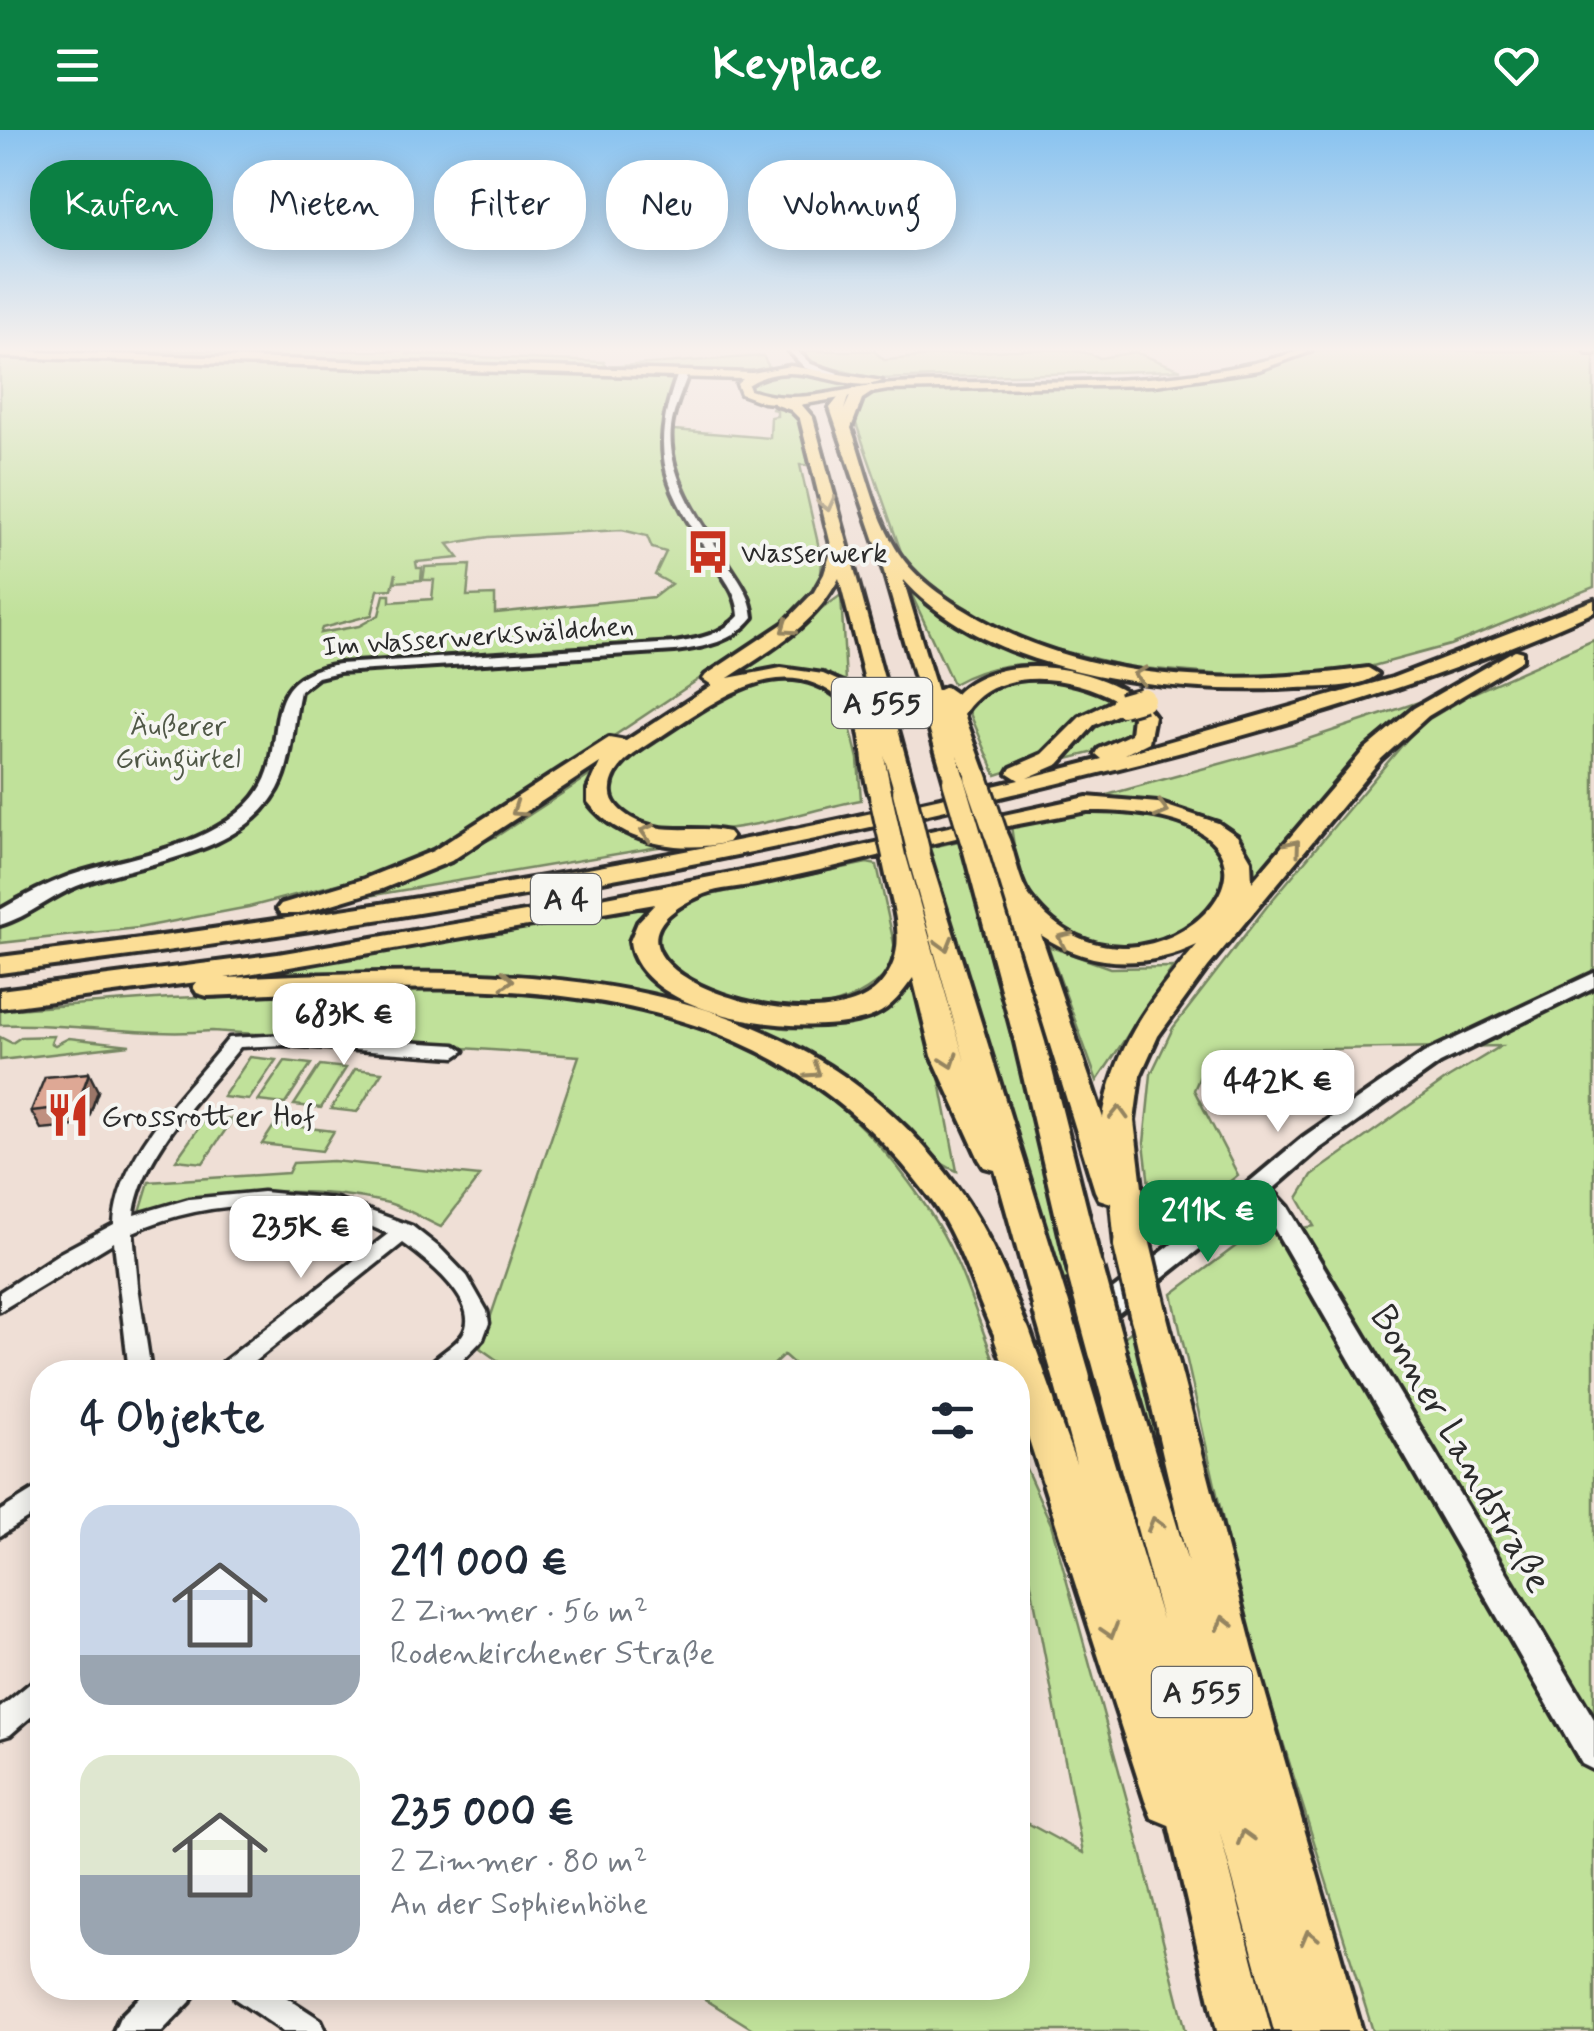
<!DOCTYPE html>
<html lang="de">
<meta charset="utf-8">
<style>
:root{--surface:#fff;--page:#f2f2f3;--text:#1f2937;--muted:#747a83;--accent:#0b8043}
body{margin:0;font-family:Mynerve,sans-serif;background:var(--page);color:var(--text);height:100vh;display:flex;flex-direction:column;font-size:38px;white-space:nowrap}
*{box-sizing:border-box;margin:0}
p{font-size:32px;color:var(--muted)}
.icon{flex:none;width:55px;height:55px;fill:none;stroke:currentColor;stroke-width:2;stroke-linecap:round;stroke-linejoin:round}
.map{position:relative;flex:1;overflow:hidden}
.sheet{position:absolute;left:30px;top:1230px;width:1000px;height:640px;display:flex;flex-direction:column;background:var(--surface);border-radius:40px;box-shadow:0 5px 25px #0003}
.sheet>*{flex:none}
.guide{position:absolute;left:30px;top:30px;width:1000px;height:90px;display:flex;gap:20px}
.price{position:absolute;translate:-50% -85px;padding:0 22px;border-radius:20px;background:#fff;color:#222;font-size:32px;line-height:65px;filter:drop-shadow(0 2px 5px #0008)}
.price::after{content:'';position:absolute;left:50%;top:60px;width:30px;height:22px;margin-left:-15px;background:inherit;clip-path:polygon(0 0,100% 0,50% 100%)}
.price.selected{background:var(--accent);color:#fff}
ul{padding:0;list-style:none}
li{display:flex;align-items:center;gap:30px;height:250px;padding:0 50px}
li span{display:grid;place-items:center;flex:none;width:280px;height:200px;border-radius:30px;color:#555}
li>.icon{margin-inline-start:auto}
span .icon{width:120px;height:120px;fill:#fffc;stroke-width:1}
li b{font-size:42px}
h2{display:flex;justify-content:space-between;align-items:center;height:120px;padding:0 50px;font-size:42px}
.pill{padding:0 35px;border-radius:40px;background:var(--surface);box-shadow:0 5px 25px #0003;font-size:35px;line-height:90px}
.pill.selected{background:var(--accent);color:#fff}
header{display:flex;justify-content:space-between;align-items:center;height:130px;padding:0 50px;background:var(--accent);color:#fff;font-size:45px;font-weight:800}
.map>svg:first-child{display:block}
.green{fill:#c0e19a;stroke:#768662;stroke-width:2.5;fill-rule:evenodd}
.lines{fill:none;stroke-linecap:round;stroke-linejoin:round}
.street-casing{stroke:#2b2b2b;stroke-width:7}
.secondary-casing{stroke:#2b2b2b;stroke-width:8}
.primary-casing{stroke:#2b2b2b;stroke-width:7}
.highway-casing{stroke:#2b2b2b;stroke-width:8}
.street{fill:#f6f6f2;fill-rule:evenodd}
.secondary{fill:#f6f6f2;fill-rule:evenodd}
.primary{fill:#fcde96;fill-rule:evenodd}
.highway{fill:#fcde96;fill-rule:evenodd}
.highway-bridge-far1-casing{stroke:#2b2b2b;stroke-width:28;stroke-linecap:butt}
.highway-bridge-casing{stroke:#2b2b2b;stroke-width:44;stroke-linecap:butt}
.highway-bridge-far1{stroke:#fcde96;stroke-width:22}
.highway-bridge{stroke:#fcde96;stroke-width:36}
.wall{fill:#bf9080;stroke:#2b2b2b;stroke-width:2.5}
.shaded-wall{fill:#9b7668;stroke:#2b2b2b;stroke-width:2.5}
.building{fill:#dea895;stroke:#2b2b2b;stroke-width:2.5}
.oneway{stroke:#948460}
.labels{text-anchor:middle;stroke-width:8;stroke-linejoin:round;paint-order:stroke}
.far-poi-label{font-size:28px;fill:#2b2b2b;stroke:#f6f6f2;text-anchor:start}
.far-street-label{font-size:28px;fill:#2b2b2b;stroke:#f6f6f2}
.far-park-label{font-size:28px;fill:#505847;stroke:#f6f6f2}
.shield{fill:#f6f6f2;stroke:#686867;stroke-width:2.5}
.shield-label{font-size:30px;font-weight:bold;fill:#2b2b2b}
.poi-label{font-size:32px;fill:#2b2b2b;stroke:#f6f6f2;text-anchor:start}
.near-street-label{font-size:38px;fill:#2b2b2b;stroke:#f6f6f2}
</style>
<header><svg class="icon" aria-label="menu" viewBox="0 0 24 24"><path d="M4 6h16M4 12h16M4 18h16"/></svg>Keyplace<svg class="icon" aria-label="heart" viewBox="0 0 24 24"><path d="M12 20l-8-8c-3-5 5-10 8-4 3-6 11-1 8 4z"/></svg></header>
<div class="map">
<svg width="1594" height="1901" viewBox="0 0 1594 1901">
<rect width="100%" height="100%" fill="#efdfd6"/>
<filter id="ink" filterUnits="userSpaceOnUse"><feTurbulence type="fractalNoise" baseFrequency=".01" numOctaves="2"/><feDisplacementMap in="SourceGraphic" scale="20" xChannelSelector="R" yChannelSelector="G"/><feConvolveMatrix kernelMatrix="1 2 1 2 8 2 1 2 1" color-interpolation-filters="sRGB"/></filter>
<g filter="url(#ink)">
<!-- green -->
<g class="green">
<path d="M0,221H410L407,224L604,232L606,237L763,226L769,237L737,244Z"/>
<path d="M805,221H874L884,230C928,227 1070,209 1100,228L1135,222L1181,240L876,249L811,233Z"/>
<path d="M1313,221H1579L1594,226V457L1450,515L1351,542L1250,547L1129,537L1030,513L931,461L905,433L852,282L859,267L880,259L1129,253L1278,232Z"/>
<path d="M0,226L676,248L662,291L663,297L674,300L770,308L771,287L777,286V280L771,279H787L799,287L810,335H800L822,431L820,456L795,485L476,698L379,743L249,777L138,798L0,813ZM622,400L647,406L652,418L666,422L655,445L671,454L654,467L495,483V465L467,466L470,435L425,437L423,450H434L432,469L390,472V465H384L379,485L359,496L320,503L322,498L372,485L378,460L392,459L396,443L395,452L421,450L422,438H417L416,432L459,428L448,414L489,407Z"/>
<path d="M797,242L846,252L848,258C823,276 774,272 747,259L748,252L765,245Z"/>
<path d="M909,459L949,488L1066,535C1024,532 990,533 953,554Z"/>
<path d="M841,465L846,551C810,534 778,537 740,544L736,541Z"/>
<path d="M1594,510V1901H1373L1247,1497L1172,1164L1248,1107L1314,1096L1298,1068L1312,1045L1448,948L1501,916L1211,921L1194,960L1238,1045L1163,1104L1154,1098L1144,1013L1151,944L1173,898L1268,775L1419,595L1473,563Z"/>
<path d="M764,548L820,553L843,568L858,629L861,670C785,684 679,730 612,673C610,659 610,649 619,637C643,603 725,562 764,548Z"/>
<path d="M1022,548L1074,551L1124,571C1083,599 1044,631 996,645L966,574L970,566Z"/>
<path d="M1425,570L1369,617L1250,756L1229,706L1195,684L1156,673L1114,669L1107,665L1296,613Z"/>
<path d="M1131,576L1137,601L1115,617L1059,631L1101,589Z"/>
<path d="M592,644L586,672C611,697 636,706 670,715L368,766L497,706Z"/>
<path d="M1094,677L1164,684L1221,717L1230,753L1190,803L1148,818L1083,812L1030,775L1017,736L1011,696Z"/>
<path d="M963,710L1033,962L1074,1144L1062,1153L996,962L928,718Z"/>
<path d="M867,733L877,735L898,832C878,854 858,869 827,876C786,885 705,867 670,842C657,832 655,815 655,800L671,783L695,768Z"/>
<path d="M661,770C635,787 620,822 647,847C667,865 757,895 785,898C799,899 818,897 831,894C848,891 869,886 883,878C894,873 903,861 913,854L922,857L957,1041C926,1030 909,999 885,977C864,957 834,938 809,925C620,819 430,841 222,849L220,846Z"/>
<path d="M1048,816L1110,838L1173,837L1097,951Z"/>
<path d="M487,857C531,863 579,864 623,873C760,902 865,974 937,1094C963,1136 977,1189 996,1235L986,1242H803L784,1225L766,1242H514L480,1218L579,926L212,901C141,907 71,892 0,895V880L170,868Z"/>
<path d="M54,906L51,913L55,915L69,908L130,915L0,930V907L12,913L21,907Z"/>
<path d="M250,927L276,930L249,970L223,967Z"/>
<path d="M285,931L311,934L285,974L258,971Z"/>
<path d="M320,935L346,938L321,978L294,975Z"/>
<path d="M355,939L382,942L357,982L331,979Z"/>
<path d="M207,986L233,989L203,1033L176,1030Z"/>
<path d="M275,994L334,1001L322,1021L262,1014Z"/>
<path d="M333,1031L480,1046L441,1097C423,1089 403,1076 384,1072C302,1054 219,1061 139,1085L149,1052L288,1043L293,1033Z"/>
<path d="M1137,1197L1171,1342L1167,1344L1161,1342L1123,1208Z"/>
<path d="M1018,1321L1051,1394L1135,1699L1186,1901H756L687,1858H1018V1688L1083,1723L1018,1387Z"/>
</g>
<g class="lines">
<!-- street casing -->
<g class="street-casing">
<g id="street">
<path d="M285,905L455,915L464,921L455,927L285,915L240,917C203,964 141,1024 134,1085L189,1069L263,1062L337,1069L412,1096L441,1119L467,1146L487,1181L489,1193L483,1209L451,1242H425C432,1226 453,1219 463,1204C483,1173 425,1129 403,1113L241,1242H215L218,1236L388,1104C311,1066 212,1066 133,1102L138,1156L151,1242H129L114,1112L0,1181V1162L60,1123L114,1094C119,1022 186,962 229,908Z"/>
<path d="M42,1355V1379L0,1406V1381Z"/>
<path d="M42,1547V1577L10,1605L0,1608V1578L33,1551Z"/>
<path d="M231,1858H272L321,1890L326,1901H283L235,1869Z"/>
</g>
</g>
<!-- secondary casing -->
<g class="secondary-casing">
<g id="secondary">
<path d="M789,221H797L811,234L838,243L833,246L805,238Z"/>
<path d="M1586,221H1594V224L1587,223Z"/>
<path d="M682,243L687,246C681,263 673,280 671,298C666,346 702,395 727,432C739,451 751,465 753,487C733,512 705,517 675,521L339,542L318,547L300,561C293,593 293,630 278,659C241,725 147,731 82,754C54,764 28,787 0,795V780C22,767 45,755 69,746C127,726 201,720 247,675C301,623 243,549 339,534L675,513C700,509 721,505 739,486C738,464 725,450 714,432C668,360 647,330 677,246Z"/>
<path d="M1594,843V857L1440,933L1319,1019L1272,1060L1288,1077L1594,1589V1640L1582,1634L1270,1091L1256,1074L1028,1255L1018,1259V1242H1006L1211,1084L1303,1007L1424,923Z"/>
<path d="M149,1858H196L190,1872L162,1901H114L120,1887Z"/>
</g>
</g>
<!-- primary casing -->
<g class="primary-casing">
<path id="primary" d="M0,221L752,243L790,236L882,251C845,267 797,223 748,255L750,260C799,278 844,256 893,254C1030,247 1166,263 1299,221H1312L1259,240L1155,255L888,260L799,275L763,272L741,264L737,254L743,249L0,227Z"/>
</g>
<!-- highway casing -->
<g class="highway-casing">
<g id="highway">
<path d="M871,255L877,259L862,269L851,298C864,335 873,378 892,412C907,441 936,463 963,479C1080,553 1235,557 1368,538L1378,544C1362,559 1319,557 1297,558C1175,565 989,547 903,449L937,561L946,557L956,564C1002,516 1118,537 1154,586L1149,612L1125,624L1392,548L1594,470V482C1408,565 1211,617 1013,664C679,745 341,800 0,843V827C343,785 683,729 1019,650L1008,643L1011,638L1043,624L1080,587L1116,570C1071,545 996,534 964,584L987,647L984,652H968L957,625L965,651L962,656H946L876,414L830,278L842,263L848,267L844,280L851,264ZM1128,580L1133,587L1131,604L1099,619L1096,624L1102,629L1027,648L1059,634L1094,595Z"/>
<path d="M779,267L801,274L813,288L915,662L912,667H896L884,626L892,667L881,674L873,672C857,643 869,593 843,571C782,518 716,571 663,605C644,618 613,633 611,658C609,672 620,681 631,688C663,707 695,694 728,702L732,707L728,712C680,724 619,713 588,672V659L600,633L451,731L382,759L299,784H281L277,779L281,774L364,749L433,721L609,608L626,611L712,555L703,549L706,545L784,493L814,462L824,444L832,419L800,289L791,280L774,274V268ZM839,448L866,554L850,556L823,544L781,538L728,548C771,520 815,495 839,448Z"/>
<path d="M1515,520L1522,522V530L1428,586L1381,629L1208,837L1158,906L1140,946L1134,991L1149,1115L1144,1124L1132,1128L1120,1124L1115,1115L1111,1073L1099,1069L1095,1061L984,701L978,703L983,708L1045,912L1103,1143L1098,1153L1086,1157L1074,1153L1069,1143L1015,912L960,707L926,715L1069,1176L1064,1186L1051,1190L1038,1186L1033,1176L995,1040L984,1037L979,1029L932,926L913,848C902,863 892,877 875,885C817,911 638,889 630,811L638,792L655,774L225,848C486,837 784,820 956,1056C989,1101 1010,1154 1030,1205L1025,1215L1012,1220L999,1215C975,1168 963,1114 932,1071C754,826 476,854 207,866L197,863L193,857L197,852L0,878V860L278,824L555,777L783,733L1087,667L1158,673L1218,693L1237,706L1251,730L1252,752L1365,619L1414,578ZM1087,681C1374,678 1143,917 1031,768C1016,749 1016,718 1003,697ZM906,719V720L966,935L906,726L901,721ZM882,725C888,769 915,815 880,855C819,924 548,830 704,764C719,758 740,757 756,754C799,745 841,735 882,725ZM1041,805C1089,838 1147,839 1197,815C1150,870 1115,915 1103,988Z"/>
<path d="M1149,1173L1162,1177L1167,1187L1253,1520L1362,1901H1274L1219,1699L1271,1901H1217L1169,1695L1152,1688L1145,1671L1018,1275L1024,1264L1037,1259L1050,1264L1076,1333L1053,1248L1059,1237L1072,1232L1085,1237L1162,1490L1089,1221L1094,1210L1107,1206L1120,1210L1125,1221L1188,1433L1131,1187L1136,1177Z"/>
</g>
</g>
<!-- street -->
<use href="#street" class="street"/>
<!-- secondary -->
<use href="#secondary" class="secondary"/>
<!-- primary -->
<use href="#primary" class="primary"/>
<!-- highway -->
<use href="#highway" class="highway"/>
<!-- highway-bridge-far1 casing -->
<g class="highway-bridge-far1-casing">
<g id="highway-bridge-far1">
<path d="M1122,575L1143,569"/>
<path d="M976,647L995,702"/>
<path d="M954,651L971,708"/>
<path d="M904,662L918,720"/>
<path d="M881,667L894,726"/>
</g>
</g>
<!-- highway-bridge casing -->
<g class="highway-bridge-casing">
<g id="highway-bridge">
<path d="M1132,1115L1149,1187"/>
<path d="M1086,1143L1107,1221"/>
<path d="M1051,1176L1072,1248"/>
<path d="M1012,1205L1037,1275"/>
</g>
</g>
<!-- highway-bridge-far1 -->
<use href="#highway-bridge-far1" class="highway-bridge-far1"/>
<!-- highway-bridge -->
<use href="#highway-bridge" class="highway-bridge"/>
</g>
<!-- wall -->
<path class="wall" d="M98,961L86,995L41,999L31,981Z"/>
<!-- shaded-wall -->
<path class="shaded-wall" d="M89,943L98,961L86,995L77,976Z"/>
<!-- building -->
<path class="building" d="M89,943L77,976L31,981L45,947Z"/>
<!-- one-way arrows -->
<defs><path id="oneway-chevron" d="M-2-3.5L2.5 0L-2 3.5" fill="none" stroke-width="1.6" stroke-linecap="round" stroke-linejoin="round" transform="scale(2.5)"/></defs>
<g class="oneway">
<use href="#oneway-chevron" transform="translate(827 374) rotate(76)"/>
<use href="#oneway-chevron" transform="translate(787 498) rotate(145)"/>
<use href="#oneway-chevron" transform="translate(1140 545) rotate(-171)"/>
<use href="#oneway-chevron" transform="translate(518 680) rotate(146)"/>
<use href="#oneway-chevron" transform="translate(1162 680) rotate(15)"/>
<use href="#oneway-chevron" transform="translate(647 702) rotate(-164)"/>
<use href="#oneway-chevron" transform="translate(1294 716) rotate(-50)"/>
<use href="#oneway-chevron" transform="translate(1064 809) rotate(-155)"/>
<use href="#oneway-chevron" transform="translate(945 814) rotate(74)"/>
<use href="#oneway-chevron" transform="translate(507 850) rotate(3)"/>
<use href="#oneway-chevron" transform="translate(950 931) rotate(70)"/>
<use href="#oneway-chevron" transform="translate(814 941) rotate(33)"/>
<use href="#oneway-chevron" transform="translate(1119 983) rotate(-88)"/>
<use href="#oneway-chevron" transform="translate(1155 1394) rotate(-106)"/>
<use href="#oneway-chevron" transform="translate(1224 1493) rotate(-104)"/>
<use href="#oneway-chevron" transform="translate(1110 1501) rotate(73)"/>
<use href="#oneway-chevron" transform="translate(1245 1707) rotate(-106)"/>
<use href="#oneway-chevron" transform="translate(1309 1807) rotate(-105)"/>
</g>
</g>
<!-- sky -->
<linearGradient id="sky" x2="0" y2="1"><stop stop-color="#89c3f0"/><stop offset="0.45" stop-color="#f8f1ed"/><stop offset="1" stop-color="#f8f1ed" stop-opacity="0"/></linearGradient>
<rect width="1594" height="487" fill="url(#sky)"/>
<!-- icons -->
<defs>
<g id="bus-bare" transform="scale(3.45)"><path d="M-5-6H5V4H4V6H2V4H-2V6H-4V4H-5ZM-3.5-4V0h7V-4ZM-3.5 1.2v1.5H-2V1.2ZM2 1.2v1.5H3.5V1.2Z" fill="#c8321e" stroke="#f6f6f2" stroke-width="2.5" paint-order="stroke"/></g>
<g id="restaurant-bare" transform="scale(3.45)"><path d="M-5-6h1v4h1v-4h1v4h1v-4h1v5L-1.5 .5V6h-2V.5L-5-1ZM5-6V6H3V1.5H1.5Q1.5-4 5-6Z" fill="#c8321e" stroke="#f6f6f2" stroke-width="2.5" paint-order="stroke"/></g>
</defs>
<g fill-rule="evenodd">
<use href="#bus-bare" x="708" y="422"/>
<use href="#restaurant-bare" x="68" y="985"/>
</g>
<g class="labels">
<!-- far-poi labels -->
<g class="far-poi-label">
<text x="741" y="432">Wasserwerk</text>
</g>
<!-- far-street labels -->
<g class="far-street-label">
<text transform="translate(478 505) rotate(-4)" y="10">Im Wasserwerkswäldchen</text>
</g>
<!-- far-park labels -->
<g class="far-park-label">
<text x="178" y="605">Äußerer<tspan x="178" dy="32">Grüngürtel</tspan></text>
</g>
<!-- shield labels -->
<g class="shield">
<rect x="832" y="548" width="100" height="50" rx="8"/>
<rect x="531" y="744" width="70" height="50" rx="8"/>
<rect x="1152" y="1537" width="100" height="50" rx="8"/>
</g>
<g class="shield-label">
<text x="882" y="583">A 555</text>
<text x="566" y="779">A 4</text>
<text x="1202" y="1572">A 555</text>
</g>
<!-- poi labels -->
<g class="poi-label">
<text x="101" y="996">Grossrotter Hof</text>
</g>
<!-- near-street labels -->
<g class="near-street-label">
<text transform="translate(1462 1318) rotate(60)" y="13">Bonner Landstraße</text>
</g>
</g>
</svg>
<b class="price" style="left:344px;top:938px">683K €</b>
<b class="price" style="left:1278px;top:1005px">442K €</b>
<b class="price selected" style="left:1208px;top:1135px">211K €</b>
<b class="price" style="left:301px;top:1151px">235K €</b>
<div class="guide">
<a class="pill selected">Kaufen</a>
<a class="pill">Mieten</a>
<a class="pill">Filter</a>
<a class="pill">Neu</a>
<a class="pill">Wohnung</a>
</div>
<section class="sheet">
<h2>4 Objekte<svg class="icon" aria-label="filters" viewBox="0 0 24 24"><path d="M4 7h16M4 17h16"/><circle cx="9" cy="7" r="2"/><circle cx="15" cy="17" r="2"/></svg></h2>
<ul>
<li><span style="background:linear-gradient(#c9d6e8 75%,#9aa5b1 0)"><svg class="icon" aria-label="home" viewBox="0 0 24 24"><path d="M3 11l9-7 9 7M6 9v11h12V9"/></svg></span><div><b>211 000 €</b><p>2 Zimmer · 56 m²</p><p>Rodenkirchener Straße</p></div></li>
<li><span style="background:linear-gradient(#dfe7d0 60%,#9aa5b1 0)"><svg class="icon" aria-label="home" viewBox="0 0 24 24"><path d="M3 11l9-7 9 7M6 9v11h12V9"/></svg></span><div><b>235 000 €</b><p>2 Zimmer · 80 m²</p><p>An der Sophienhöhe</p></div></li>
</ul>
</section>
</div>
